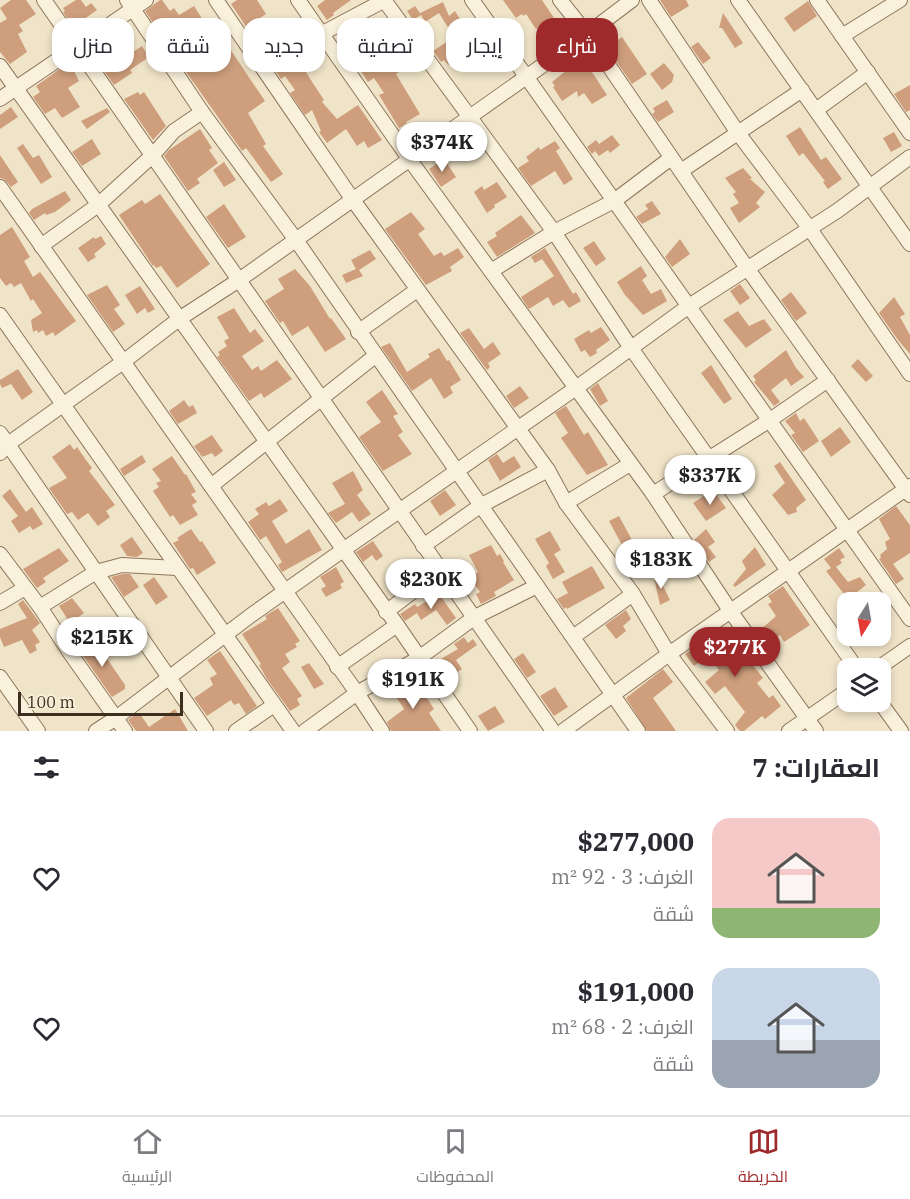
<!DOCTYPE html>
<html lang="ar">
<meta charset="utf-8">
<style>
:root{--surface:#fff;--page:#f2f2f3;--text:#2b2b33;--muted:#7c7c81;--line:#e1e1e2;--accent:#9e2a2b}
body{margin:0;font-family:"IBM Plex Serif",Cairo,serif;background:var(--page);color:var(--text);direction:rtl;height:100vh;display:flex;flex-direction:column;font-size:22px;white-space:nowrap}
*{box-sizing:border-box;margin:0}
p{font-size:20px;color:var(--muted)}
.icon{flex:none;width:33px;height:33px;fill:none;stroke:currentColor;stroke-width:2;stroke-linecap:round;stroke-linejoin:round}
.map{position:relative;height:731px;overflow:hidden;direction:ltr}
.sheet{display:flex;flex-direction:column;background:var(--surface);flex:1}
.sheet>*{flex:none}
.guide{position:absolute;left:18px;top:18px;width:600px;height:54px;direction:rtl;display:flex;gap:12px}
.needle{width:39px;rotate:191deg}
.controls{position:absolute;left:837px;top:592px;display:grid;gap:12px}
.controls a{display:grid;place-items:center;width:54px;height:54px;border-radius:12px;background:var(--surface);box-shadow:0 3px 9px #0003;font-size:30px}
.scale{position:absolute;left:18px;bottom:15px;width:165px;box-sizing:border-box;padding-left:6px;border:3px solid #3d2e20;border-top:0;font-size:16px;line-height:21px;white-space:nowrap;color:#3d2e20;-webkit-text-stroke:4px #f7eed8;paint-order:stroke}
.price{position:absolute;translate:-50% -51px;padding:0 14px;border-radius:21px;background:#fff;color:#222;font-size:20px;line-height:39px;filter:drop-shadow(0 2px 3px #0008)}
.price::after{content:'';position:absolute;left:50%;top:36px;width:18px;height:14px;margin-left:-9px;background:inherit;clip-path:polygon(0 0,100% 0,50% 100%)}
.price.current{background:var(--accent);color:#fff}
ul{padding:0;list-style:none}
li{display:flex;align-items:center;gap:18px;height:150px;padding:0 30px}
li span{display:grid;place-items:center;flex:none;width:168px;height:120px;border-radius:18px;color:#555}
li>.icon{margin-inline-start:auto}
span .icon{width:72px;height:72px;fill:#fffc;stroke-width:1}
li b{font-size:26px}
h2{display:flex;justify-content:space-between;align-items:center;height:72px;padding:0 30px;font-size:26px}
.pill{padding:0 21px;border-radius:18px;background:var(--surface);box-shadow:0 3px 9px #0003;font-size:21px;line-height:54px}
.pill.current{background:var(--accent);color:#fff}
.dock{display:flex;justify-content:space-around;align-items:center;height:84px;border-top:2px solid var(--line);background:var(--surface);font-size:16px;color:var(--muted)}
.dock a{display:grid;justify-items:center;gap:3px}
.dock .current{color:var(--accent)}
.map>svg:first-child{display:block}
.building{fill:#cf9f7d}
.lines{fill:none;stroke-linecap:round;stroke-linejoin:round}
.minor-casing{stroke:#8d765c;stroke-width:16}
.minor{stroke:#faf1dc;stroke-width:14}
</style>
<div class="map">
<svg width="910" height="731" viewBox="0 0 910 731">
<rect width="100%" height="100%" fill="#f0e4c8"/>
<!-- building -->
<g class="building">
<path d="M11,0H26L36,14L19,25L23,31L18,34L27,52L10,64L0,52V23L7,19L0,8Z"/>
<path d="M76,0H81L86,7L91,3L97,10L73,27L63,12L65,11L63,8Z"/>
<path d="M160,0H162L170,11L174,8L179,15L194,6L224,53L230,49L265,101L248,113L266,144L263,146L283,174L271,182L246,148L242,151L184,69L199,60L188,43L173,53L145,11Z"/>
<path d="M237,0H257L266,14L257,20L267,37L280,29L294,52L297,51L309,68L305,70L309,77L324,100L322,102L337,119L358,105L382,140L368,148L364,141L357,146L346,129L327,143L319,132L321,131L312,110L305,115L290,93L295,90L285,76L281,79L231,4Z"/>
<path d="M325,0H351L333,13L334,15L327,20L317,6Z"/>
<path d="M503,0H542L554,18L536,29L526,14L523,16L522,14L516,18Z"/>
<path d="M660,0H686L689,6L671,17Z"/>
<path d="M808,1L817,16L794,32L784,18Z"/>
<path d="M443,2L449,16L455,11L463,24L472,18L484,38L480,41L482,44L448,65L444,60L441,62L433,51L454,37L439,13L425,22L421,15L413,20L407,11L415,6L420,13Z"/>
<path d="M723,13L743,43L735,48L722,28H719Z"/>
<path d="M362,23L381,55L387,51L391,57L405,48L414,61L396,74L420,114L406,122L407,123L399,128L379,95L384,93L374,78L368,82L351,56L356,53L352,48L359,44L350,29Z"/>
<path d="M107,37L122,59L142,46L149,57L130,70L132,73L114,85L89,49Z"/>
<path d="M622,37L647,74L632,84L607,48Z"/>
<path d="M698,42L711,58L703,64L691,47Z"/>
<path d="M582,57L607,95L592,104L584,93L578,97L577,91L562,101L553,87L555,86L552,82L567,70L565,67Z"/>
<path d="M664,63L674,75L672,82L662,90L650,74Z"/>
<path d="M64,66L66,70L72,67L79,81L68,88L80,107L62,118L55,108L45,114L33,97L40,92L36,86Z"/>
<path d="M910,85V110L906,112L894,94Z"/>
<path d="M138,92L140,95L144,92L166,126L153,140L124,99Z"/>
<path d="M667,100L674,112L658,122L652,114L655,112L653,108Z"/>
<path d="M11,107L18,117L0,129V115Z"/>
<path d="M107,108L110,112L87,129L81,121Z"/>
<path d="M800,127L821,160L826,157L842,179L828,189L823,182L825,181L803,153L799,156L786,136Z"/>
<path d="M200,129L212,148L209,150L218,163L197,179L200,183L188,191L164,156L169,150Z"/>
<path d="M894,132L902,146L891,152L883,138Z"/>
<path d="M612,135L620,145L610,153L608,150L599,156L595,151L592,154L587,147L596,140L599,144Z"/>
<path d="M92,139L101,154L82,166L72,152Z"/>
<path d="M555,141L560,148L556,151L573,179L564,185L555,171L531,186L518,168L529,161L526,157L539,147L540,150Z"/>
<path d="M23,144L33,158L39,155L52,177L41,184L17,148Z"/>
<path d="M0,155L18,182L11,187L4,179L0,178Z"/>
<path d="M444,159L456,177L441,187L429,169Z"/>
<path d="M224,162L236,180L224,187L213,170Z"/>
<path d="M743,168L752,178L750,179L765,192L756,203L760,207L739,223L730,208L739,203L733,194L736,192L725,178Z"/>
<path d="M497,182L507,197L494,205L495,207L487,213L474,192L482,186L484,190Z"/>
<path d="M65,191L71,200L55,212L46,215L45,213L34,220L29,213L32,209Z"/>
<path d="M160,194L210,264L177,288L161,266L156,268L154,265L153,266L119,215L142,200L145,204Z"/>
<path d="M652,201L661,214L642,224L636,217L648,209L645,205Z"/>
<path d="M224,204L246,237L228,248L206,217Z"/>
<path d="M411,212L425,229L418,234L434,256L441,252L444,256L458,248L464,257L450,267L452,271L426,285L385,229Z"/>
<path d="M521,215L535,233L497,257L487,242L497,236L495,233Z"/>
<path d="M12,227L30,257L24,261L33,277L40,272L76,321L55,336L53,332L46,336L43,330L38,333L37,330L33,332L31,320L42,313L33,299L31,301L21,283L14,287L11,283L6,286L0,278V235Z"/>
<path d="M101,236L106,244L94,254L96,257L88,262L78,248L94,237L95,239Z"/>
<path d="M680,239L690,254L672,267L665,257Z"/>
<path d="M594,241L606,259L596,266L583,248Z"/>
<path d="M545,248L573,294L576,292L581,301L569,308L563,300L553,306L548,297L529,309L521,297L554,276L542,259L535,263L531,257Z"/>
<path d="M370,250L376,259L359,270L363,276L346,283L342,275L356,269L351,260Z"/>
<path d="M641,266L647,276L642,280L651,294L661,289L667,301L643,315L625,295L617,282Z"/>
<path d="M295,269L310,286L330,319L331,318L346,339L325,352L308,326L292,336L283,321L280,323L265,301L284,289L278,279Z"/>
<path d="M740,284L750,298L740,305L730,291Z"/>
<path d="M107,285L120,305L114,309L125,324L113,332L87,295Z"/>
<path d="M140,286L155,309L148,313L145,308L137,314L125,295Z"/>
<path d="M791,292L807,313L796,321L781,300Z"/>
<path d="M894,297L905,314L900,317L910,335V354L898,340L879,313Z"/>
<path d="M234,308L250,333L255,329L264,341L242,356L252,370L258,366L261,371L277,360L292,379L264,398L261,393L249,401L217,357L220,355L218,352L227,346L224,341L229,338L217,317Z"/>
<path d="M738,311L749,326L764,319L772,330L746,348L723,320Z"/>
<path d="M601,327L610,340L596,350L597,353L590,357L585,350L581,352L574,339L589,330L591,333Z"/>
<path d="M469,328L484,349L493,342L501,354L488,363L490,367L487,370L460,333Z"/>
<path d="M390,343L407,372L430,357L428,354L439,348L447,361L449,360L461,380L450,387L453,393L444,399L431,378L412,391L381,347Z"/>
<path d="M786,350L796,368L804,377L791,386L786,378L771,390L780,402L774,406L754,382L756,380L753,376Z"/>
<path d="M858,359L873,376L866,382L851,366Z"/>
<path d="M711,365L732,399L724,404L701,373Z"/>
<path d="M18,369L33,392L22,400L11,384L2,388L0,384V380Z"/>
<path d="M598,383L608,401L600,406L590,389Z"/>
<path d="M520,386L529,398L514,408L506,396Z"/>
<path d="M382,390L398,414L393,416L403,432L398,435L412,454L383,471L359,437L381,422L366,402Z"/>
<path d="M184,400L189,407L193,405L197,413L178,424L169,411Z"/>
<path d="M566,406L584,435L588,432L608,465L587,475L575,458L561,438L568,433L555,413Z"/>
<path d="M796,413L800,421L804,418L819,441L803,452L791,435L795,433L785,421Z"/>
<path d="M840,427L851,442L831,457L821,441Z"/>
<path d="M212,435L223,451L215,457L212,453L202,457L194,446Z"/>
<path d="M70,444L74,450L77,447L86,460L92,468L89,471L115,505L106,511L110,517L98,526L88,513L78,520L72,512L67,514L49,488L67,478L52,457Z"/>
<path d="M497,454L503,463L514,456L521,467L500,481L488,460Z"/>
<path d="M142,455L146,462L124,476L120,469Z"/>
<path d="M172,456L185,475L186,474L196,492L191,494L197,502L192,505L198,515L180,525L173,515L170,517L153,491L159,487L156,483L161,481L152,469Z"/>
<path d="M780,462L806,500L796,508L797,512L788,515L772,495L785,483L774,466Z"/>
<path d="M353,471L363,490L357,495L371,514L359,522L352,512L336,523L328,513L345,504L332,483Z"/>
<path d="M10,489L26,512L32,507L43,524L33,530L30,526L19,533L11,521L18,516L2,496Z"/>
<path d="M445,490L456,505L440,516L430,501Z"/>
<path d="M713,490L726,508L706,521L693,503Z"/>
<path d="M280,499L288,511L272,521L286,544L309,529L322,550L282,572L278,565L282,562L266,536L260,540L248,522L259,514L255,509L266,502L269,506Z"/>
<path d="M896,506L910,525V553L893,564L904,579L896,584L879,559L881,558L880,555L887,549L885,542L890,539L879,519Z"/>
<path d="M619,516L632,540L622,545L609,521Z"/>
<path d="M191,529L200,542L202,541L216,563L197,575L193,568L190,569L173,543L179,540L177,538Z"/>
<path d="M706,529L715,542L708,547L716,557L709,562L694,540Z"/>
<path d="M550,531L561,550L554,554L565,572L553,579L546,566L549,563L535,539Z"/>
<path d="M132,537L143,553L137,557L127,556L120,545Z"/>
<path d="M373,541L383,556L376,561L372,555L363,562L356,552Z"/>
<path d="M491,545L497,556L500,554L504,561L503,562L514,580L494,592L496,596L481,604L476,594L480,592L470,578L478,572L469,555Z"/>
<path d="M755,547L766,565L735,587L733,585L746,569L742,561Z"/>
<path d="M59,548L69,561L43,578L46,582L37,588L23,569Z"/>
<path d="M839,548L845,557L840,560L842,563L836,567L848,582L860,577L866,585L848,599L826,571L831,568L824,559Z"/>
<path d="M592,566L605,588L567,609L566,607L564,609L557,599L568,593L562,582Z"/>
<path d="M336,567L344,582L340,584L342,588L326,597L321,589L326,586L320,577Z"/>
<path d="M656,572L670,600L660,605L653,573Z"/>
<path d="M123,574H130L139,587L124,597L111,577Z"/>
<path d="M154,577L168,597L156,605L143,585Z"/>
<path d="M783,586L810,625L784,642L780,635L774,639L769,632L762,639L757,633L776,616L768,604L772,602L768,596Z"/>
<path d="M439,594L456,618L447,625L436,610L421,620L417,613L405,621L400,614L415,604L417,607Z"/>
<path d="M72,598L84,613L70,623L59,606Z"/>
<path d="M23,600L40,623L32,630L40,642L35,645L37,650L30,654L22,640L4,647L0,637V629L27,618L18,604Z"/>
<path d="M278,608L300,641L295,644L297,647L285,654L290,662L282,668L302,696L297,699L300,705L290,711L267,679L259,665L261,664L242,634L267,619L265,616Z"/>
<path d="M626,610L631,619L623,626L626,631L616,639L605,625Z"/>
<path d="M721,629L741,656L744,654L763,678L757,683L769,698L773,695L781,706L765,719L762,716L744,731H740L735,725L745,712L725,686L715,694L705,682L719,670L708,656L694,666L685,654Z"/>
<path d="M464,637L468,643L473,639L477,645L456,660L462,669L446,680L434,663L458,649L454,644Z"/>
<path d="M87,640L92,647L97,644L125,685V689L112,697L77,647Z"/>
<path d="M220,651L257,706L246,714L239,703L234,705L231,700L207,716L194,698L213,685L210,678L217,674L207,660Z"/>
<path d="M523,653L536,672L527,678L514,659Z"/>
<path d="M309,663L324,684L314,689L301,667Z"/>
<path d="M663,669L673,682L653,698L676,731H647L626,698Z"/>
<path d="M414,678L434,709L429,713L441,731H391L387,722L404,709L393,692Z"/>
<path d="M555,687L568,707L554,716L540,696Z"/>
<path d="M495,706L505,722L488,731L478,716Z"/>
<path d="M175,709L188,731H136L128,720L137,713L140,714L149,727Z"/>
</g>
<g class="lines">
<!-- minor casing -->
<g class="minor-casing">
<g id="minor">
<path d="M44,0L553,731"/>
<path d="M127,0L202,112L296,240L638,731"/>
<path d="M216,0L353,200L548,470L566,503L633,594L669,654L727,731"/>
<path d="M298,0L410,160L653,494L731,612L816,731"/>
<path d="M384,0L554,232L631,348L857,669"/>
<path d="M472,0L910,619"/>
<path d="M560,0L587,34L747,268L910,495"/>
<path d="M649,0L738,133L810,229L910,374"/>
<path d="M738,0L910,244"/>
<path d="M817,0L910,133"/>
<path d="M321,34L385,0"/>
<path d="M842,36L900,0"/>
<path d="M0,66L397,625L470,731"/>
<path d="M0,99L146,0"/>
<path d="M816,110L868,72"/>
<path d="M681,171L802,90"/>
<path d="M0,187L357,693L382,731"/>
<path d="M41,246L98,205L152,156L174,131L202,112"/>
<path d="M491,271L554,232L614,201L671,158"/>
<path d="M0,315L293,731"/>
<path d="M358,332L417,290"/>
<path d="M0,433L206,731"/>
<path d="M0,453L8,444L123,362L179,319L239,280L587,34L632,0"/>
<path d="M211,486L375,356"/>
<path d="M653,494L770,420L828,380"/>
<path d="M566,503L630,464"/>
<path d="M423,546L480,506L548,470"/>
<path d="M0,554L40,607L70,653L125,731"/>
<path d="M0,603L25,588"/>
<path d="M40,607L96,572L122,565L177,568"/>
<path d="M386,612L441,570"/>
<path d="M573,637L633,594"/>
<path d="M337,667L397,625"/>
<path d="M877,669L910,646"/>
<path d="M0,677L38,731"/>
<path d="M880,702L901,731"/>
<path d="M96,731L116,718L250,616L343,550L576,388L689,306L837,211L910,157"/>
<path d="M236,731L274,705"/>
<path d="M305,731L357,693L419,658L475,617L537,586"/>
<path d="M563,731L669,654L910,486"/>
<path d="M789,731L848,690"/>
</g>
</g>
<!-- minor -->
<use href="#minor" class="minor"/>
</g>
</svg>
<div class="controls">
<a><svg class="needle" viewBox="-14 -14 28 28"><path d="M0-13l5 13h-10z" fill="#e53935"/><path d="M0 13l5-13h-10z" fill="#7c7c81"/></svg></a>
<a><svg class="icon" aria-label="layers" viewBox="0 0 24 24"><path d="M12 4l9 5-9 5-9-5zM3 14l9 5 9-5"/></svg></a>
</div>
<div class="scale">100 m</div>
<b class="price" style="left:442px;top:173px">$374K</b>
<b class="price" style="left:710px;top:506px">$337K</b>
<b class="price" style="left:661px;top:590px">$183K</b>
<b class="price" style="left:431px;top:610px">$230K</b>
<b class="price" style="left:102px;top:668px">$215K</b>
<b class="price current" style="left:735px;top:678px">$277K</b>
<b class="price" style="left:413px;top:710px">$191K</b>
<div class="guide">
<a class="pill current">شراء</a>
<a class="pill">إيجار</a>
<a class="pill">تصفية</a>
<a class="pill">جديد</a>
<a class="pill">شقة</a>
<a class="pill">منزل</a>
</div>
</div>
<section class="sheet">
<h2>العقارات: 7<svg class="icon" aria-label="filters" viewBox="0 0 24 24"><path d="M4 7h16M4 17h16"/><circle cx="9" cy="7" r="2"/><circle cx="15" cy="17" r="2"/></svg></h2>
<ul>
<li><span style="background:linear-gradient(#f6c9c9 75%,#8fb573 0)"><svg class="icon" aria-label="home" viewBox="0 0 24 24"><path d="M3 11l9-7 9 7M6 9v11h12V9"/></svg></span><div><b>$277,000</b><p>الغرف: 3 · 92 m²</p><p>شقة</p></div><svg class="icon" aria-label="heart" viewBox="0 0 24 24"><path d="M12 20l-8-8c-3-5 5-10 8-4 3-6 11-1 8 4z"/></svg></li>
<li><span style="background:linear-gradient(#c9d6e8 60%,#9aa5b1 0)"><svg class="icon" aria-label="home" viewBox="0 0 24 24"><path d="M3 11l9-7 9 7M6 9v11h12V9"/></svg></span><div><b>$191,000</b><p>الغرف: 2 · 68 m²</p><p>شقة</p></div><svg class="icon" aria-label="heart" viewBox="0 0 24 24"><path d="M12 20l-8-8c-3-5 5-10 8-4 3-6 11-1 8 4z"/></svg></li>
</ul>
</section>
<nav class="dock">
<a class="current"><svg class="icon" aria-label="map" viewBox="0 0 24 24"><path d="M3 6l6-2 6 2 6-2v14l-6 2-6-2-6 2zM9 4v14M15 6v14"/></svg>الخريطة</a>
<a><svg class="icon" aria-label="saved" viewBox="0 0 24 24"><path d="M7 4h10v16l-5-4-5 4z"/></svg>المحفوظات</a>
<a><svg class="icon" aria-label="home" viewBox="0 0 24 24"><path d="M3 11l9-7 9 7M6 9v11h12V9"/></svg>الرئيسية</a>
</nav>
